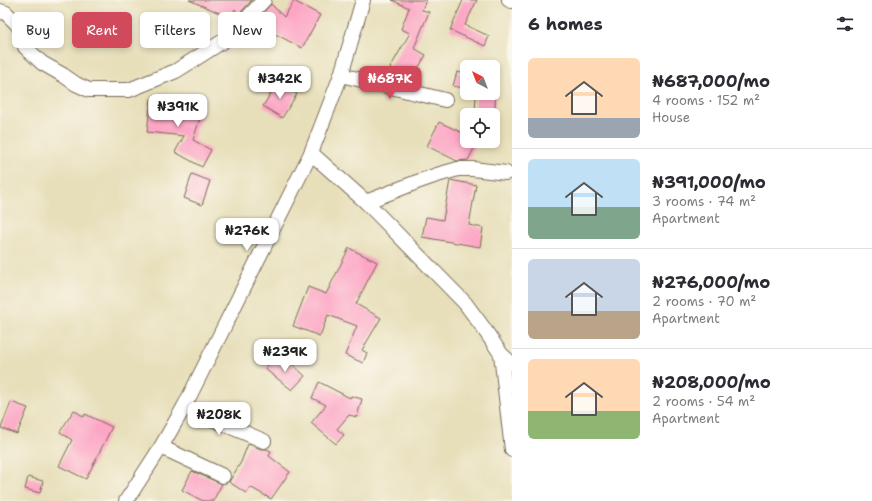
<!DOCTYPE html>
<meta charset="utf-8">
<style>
:root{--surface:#fff;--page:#f7f7f7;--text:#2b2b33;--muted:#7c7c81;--line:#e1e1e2;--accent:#d1495b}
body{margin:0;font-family:"Shantell Sans",sans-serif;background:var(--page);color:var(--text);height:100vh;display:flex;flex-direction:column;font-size:15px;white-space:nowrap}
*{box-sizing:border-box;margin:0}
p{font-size:13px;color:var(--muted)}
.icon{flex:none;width:22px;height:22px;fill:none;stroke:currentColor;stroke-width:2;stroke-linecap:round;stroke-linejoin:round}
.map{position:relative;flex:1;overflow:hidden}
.side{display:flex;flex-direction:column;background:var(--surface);width:360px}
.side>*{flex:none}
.banner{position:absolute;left:12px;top:12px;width:380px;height:36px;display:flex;gap:8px}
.needle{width:26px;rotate:318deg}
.fabs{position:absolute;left:460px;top:60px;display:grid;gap:8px}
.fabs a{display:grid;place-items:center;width:40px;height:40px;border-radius:6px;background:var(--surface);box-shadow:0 2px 6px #0003;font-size:20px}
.price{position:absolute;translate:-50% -34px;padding:0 9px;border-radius:8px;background:#fff;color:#222;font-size:13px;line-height:26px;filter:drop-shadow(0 1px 2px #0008)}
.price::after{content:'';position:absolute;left:50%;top:24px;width:12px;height:9px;margin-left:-6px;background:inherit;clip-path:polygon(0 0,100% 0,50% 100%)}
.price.on{background:var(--accent);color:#fff}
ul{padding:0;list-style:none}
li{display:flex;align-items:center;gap:12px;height:100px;padding:0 16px}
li+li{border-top:1px solid var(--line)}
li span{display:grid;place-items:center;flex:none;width:112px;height:80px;border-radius:6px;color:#555}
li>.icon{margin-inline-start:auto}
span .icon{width:48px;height:48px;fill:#fffc;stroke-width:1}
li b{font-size:17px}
h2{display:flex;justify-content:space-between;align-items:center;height:48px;padding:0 16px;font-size:17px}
.pill{padding:0 14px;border-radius:6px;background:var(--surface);box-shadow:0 2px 6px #0003;font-size:14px;line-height:36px}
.pill.on{background:var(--accent);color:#fff}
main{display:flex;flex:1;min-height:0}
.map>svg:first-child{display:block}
.building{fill:#fca5c4}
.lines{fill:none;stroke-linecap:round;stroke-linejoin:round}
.minor-casing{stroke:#776955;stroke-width:16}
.minor{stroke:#fff;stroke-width:14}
</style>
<main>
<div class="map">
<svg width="512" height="501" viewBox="0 0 512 501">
<rect width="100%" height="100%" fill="#fbf7ec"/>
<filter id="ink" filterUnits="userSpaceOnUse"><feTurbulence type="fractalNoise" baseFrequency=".025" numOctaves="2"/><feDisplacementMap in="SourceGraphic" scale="8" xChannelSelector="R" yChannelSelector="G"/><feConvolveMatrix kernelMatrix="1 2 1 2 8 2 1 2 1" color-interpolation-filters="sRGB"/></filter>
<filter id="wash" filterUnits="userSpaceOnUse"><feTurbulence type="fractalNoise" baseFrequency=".012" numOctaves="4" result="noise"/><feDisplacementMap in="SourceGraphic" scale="16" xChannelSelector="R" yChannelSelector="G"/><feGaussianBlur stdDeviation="0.9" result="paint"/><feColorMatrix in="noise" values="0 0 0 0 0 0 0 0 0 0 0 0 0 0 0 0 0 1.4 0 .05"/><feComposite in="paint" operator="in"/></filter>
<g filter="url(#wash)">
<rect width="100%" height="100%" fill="#e7dfba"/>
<g id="blocks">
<!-- building -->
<g class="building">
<path d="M189,0H252L239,14L235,9L231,18Z"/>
<path d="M392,0H426L422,10L429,12L414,48L426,55L411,80L390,68L410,33L401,29L409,8Z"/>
<path d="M463,0H477L465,25L489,36L485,46L450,30Z"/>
<path d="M294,1L320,15L302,48L262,27L257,32L251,26L271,4L284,17Z"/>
<path d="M457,72L467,74V89L453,86Z"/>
<path d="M278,82L297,94L282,118L263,106Z"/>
<path d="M476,93L496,94L494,115H475Z"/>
<path d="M151,99L170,101L202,112L193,140L211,150L202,167L175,152L184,136L147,132Z"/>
<path d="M439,122L467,135V141H478L468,160L457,161L427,146Z"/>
<path d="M192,174L210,181L202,205L184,198Z"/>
<path d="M450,180L476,185L469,225L483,228L480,247L422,237L426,217L443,220Z"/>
<path d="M349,248L377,262L356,304L381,318L362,350L367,353L363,363L345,355L357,326L328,315L320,336L293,326L308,287L326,294Z"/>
<path d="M273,358L282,364L286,358L305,376L292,390L265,369Z"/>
<path d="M319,382L350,398L351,396L362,399L357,417L349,415L337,429L344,435L336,444L311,423L326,405L312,398Z"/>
<path d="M11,402L28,408L17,434L1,428Z"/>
<path d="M74,410L84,417L85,414L112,427L86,479L59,466L72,440L60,432Z"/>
<path d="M248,444L261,449H266L271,451L269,456L290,472L271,499L250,487L246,493L229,482L241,462Z"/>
<path d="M192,471L222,484L213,501H203L182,490Z"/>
<path d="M28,477L43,481L40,493L25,489Z"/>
</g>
</g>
</g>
<g filter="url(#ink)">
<use href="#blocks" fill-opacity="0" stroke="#776955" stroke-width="1"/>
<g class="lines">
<!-- minor casing -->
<g class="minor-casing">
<g id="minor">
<path d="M509,0L512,1"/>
<path d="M0,11L6,13L16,23L22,31L25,47L42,63L63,75L76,84L89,90H129L176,71L228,38L264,0"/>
<path d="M341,75L445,100"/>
<path d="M311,153L366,202L465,303L482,326L501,354L512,364"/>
<path d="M366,202L417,182L437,175L458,169H473L506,173"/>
<path d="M501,354L512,450"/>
<path d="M184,407L264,441"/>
<path d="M161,447L223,476"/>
<path d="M126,501L161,447L184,407L311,153L341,75L363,0"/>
</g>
</g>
<!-- minor -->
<use href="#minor" class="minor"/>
</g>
</g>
</svg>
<div class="fabs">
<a><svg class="needle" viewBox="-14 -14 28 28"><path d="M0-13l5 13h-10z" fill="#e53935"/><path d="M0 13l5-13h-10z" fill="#7c7c81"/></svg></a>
<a><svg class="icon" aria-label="locate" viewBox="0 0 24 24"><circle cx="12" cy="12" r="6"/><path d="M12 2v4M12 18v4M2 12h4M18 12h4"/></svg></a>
</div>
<b class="price" style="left:280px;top:100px">₦342K</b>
<b class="price on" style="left:390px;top:100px">₦687K</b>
<b class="price" style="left:178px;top:128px">₦391K</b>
<b class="price" style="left:247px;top:252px">₦276K</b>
<b class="price" style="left:285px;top:373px">₦239K</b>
<b class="price" style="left:219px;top:436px">₦208K</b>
<div class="banner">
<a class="pill">Buy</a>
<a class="pill on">Rent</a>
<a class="pill">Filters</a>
<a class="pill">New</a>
</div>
</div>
<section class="side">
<h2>6 homes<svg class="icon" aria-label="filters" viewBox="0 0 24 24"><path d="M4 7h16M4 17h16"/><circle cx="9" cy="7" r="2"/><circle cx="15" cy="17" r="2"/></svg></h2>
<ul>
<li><span style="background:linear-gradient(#ffd9b3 75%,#9aa5b1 0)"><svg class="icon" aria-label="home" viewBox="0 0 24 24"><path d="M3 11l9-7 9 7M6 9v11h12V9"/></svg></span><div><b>₦687,000/mo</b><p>4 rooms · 152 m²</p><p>House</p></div></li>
<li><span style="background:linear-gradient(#bfe0f5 60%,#7fa58c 0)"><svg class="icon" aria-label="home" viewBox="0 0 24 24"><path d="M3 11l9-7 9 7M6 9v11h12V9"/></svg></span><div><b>₦391,000/mo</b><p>3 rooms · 74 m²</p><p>Apartment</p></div></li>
<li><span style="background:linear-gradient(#c9d6e8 65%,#b9a48a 0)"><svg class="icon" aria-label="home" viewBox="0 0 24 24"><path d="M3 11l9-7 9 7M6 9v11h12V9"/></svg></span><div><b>₦276,000/mo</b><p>2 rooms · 70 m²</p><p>Apartment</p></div></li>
<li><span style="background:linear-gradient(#ffd9b3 65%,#8fb573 0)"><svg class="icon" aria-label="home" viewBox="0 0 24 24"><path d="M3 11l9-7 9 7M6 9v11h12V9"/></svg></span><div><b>₦208,000/mo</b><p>2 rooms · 54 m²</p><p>Apartment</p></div></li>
</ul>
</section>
</main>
